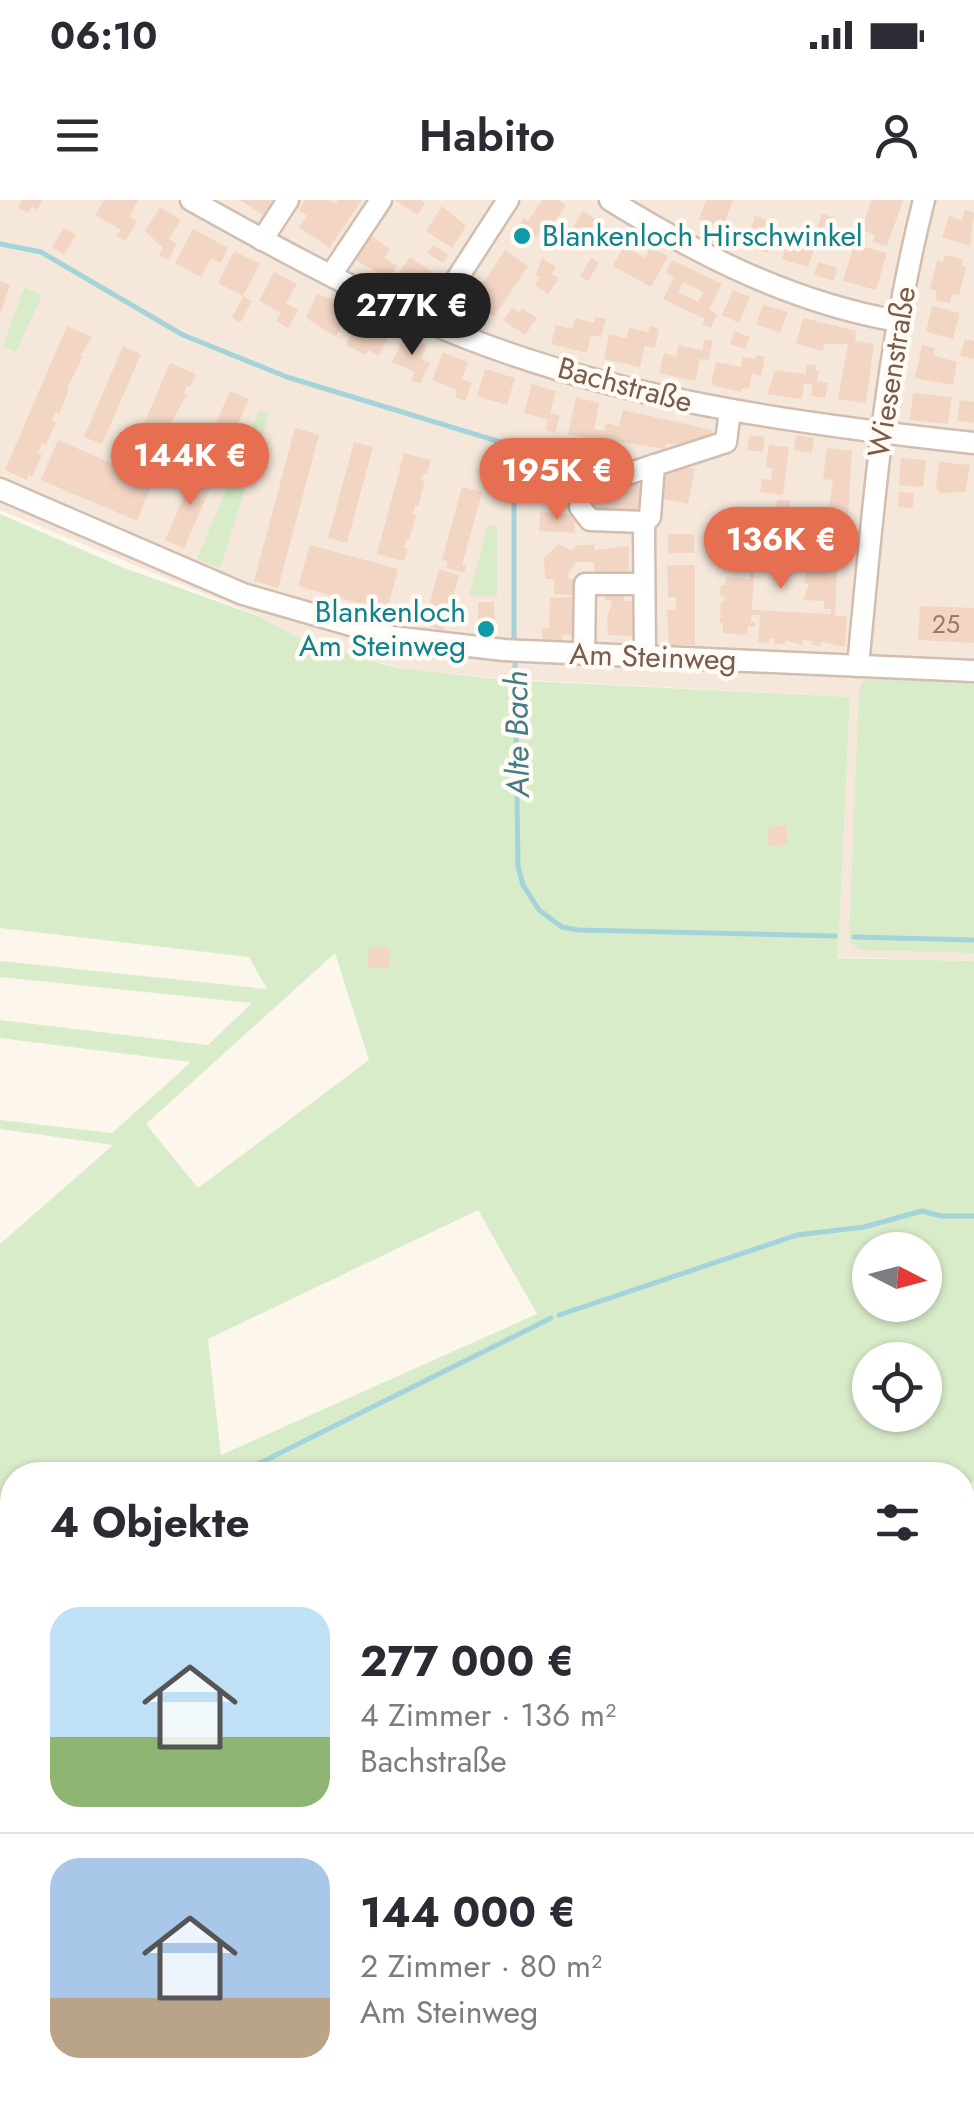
<!DOCTYPE html>
<html lang="de">
<meta charset="utf-8">
<style>
:root{--surface:#fff;--page:#f2f2f3;--text:#2b2b33;--muted:#7c7c81;--line:#e1e1e2;--accent:#e76f51}
body{margin:0;font-family:Jost,sans-serif;background:var(--page);color:var(--text);height:100vh;display:flex;flex-direction:column;font-size:38px;white-space:nowrap}
*{box-sizing:border-box;margin:0}
p{font-size:32px;color:var(--muted)}
.icon{flex:none;width:55px;height:55px;fill:none;stroke:currentColor;stroke-width:2;stroke-linecap:round;stroke-linejoin:round}
.map{position:relative;flex:1;overflow:hidden}
.panel{position:absolute;left:0px;top:1262px;width:975px;height:642px;display:flex;flex-direction:column;background:var(--surface);border-radius:40px 40px 0 0;box-shadow:0 2px 8px #0004}
.panel>*{flex:none}
.needle{width:65px;rotate:96deg}
.tools{position:absolute;left:852px;top:1032px;display:grid;gap:20px}
.tools a{display:grid;place-items:center;width:90px;height:90px;border-radius:50%;background:var(--surface);box-shadow:0 2px 8px #0004;font-size:50px}
.price{position:absolute;translate:-50% -85px;padding:0 22px;border-radius:35px;background:var(--accent);color:#fff;font-size:32px;line-height:65px;filter:drop-shadow(0 2px 5px #0008)}
.price::after{content:'';position:absolute;left:50%;top:60px;width:30px;height:22px;margin-left:-15px;background:inherit;clip-path:polygon(0 0,100% 0,50% 100%)}
.price.selected{background:#222;color:#fff}
ul{padding:0;list-style:none}
li{display:flex;align-items:center;gap:30px;height:250px;padding:0 50px}
li+li{border-top:2px solid var(--line)}
li span{display:grid;place-items:center;flex:none;width:280px;height:200px;border-radius:30px;color:#555}
li>.icon{margin-inline-start:auto}
span .icon{width:120px;height:120px;fill:#fffc;stroke-width:1}
li b{font-size:42px}
h2{display:flex;justify-content:space-between;align-items:center;height:120px;padding:0 50px;font-size:42px}
.status{display:flex;justify-content:space-between;align-items:center;height:70px;padding:0 50px;background:var(--surface);direction:ltr}
.status svg{height:28px;fill:currentColor}
header{display:flex;justify-content:space-between;align-items:center;height:130px;padding:0 50px;background:var(--surface);font-size:45px;font-weight:600}
.map>svg:first-child{display:block}
.residential{fill:#f5e8da}
.green{fill:#d8ecc9;fill-rule:evenodd}
.lines{fill:none;stroke-linecap:round;stroke-linejoin:round}
.stream{stroke:#a5d3da;stroke-width:5}
.building{fill:#f3d5c3;fill-rule:evenodd}
.minor-casing{stroke:#d1beb0;stroke-width:25}
.major-casing{stroke:#dad1cd;stroke-width:30}
.minor{stroke:#fff;stroke-width:20}
.major{stroke:#fbd9a5;stroke-width:25}
.culture-dot{fill:#0f9aa8;stroke:#fffaf3;stroke-width:4}
.labels{text-anchor:middle;stroke-width:9;stroke-linejoin:round;paint-order:stroke}
.number-label{font-size:25px;fill:#987a6a}
.culture-label{font-size:30px;fill:#0d838f;stroke:#fffaf3;text-anchor:start}
.street-label{font-size:30px;fill:#7a5c4d;stroke:#fffaf3}
.water-label{font-size:32px;font-style:italic;fill:#437c86;stroke:#fffaf3}
</style>
<div class="status"><b>06:10</b><svg viewBox="0 0 49 12"><path d="M0 12V9h3v3zM5 12V6h3v6zM10 12V3h3v9zM15 12V0h3v12zM26 1h20v11H26zM47 4h2v5h-2z"/></svg></div>
<header><svg class="icon" aria-label="menu" viewBox="0 0 24 24"><path d="M4 6h16M4 12h16M4 18h16"/></svg>Habito<svg class="icon" aria-label="person" viewBox="0 0 24 24"><circle cx="12" cy="8" r="4"/><path d="M4 21q1-7 8-7t8 7"/></svg></header>
<div class="map">
<svg width="974" height="1904" viewBox="0 0 974 1904">
<rect width="100%" height="100%" fill="#fdf6ec"/>
<!-- residential -->
<path class="residential" d="M0,0H974V761L838,757L850,497L506,479L404,469L307,442L259,416L0,310Z"/>
<!-- green -->
<g class="green">
<path d="M24,88L42,95L16,152L3,146Z"/>
<path d="M259,210L269,214L220,368L197,359Z"/>
<path d="M0,314L124,368L258,416L307,442L397,468L507,480L850,497L838,758L974,761V1282L963,1285L962,1275H12V1892L605,1893L584,1904H0V1044L113,945L0,929V920L112,933L191,862L0,838V820L208,845L252,803L0,777V761L267,789L249,757L0,728ZM335,753L369,860L198,988L146,924ZM478,1010L537,1114L221,1255L208,1139ZM870,1050H925V1105H870ZM870,1160H925V1215H870Z"/>
<path d="M488,325L497,326V396H469Z"/>
<path d="M868,474L974,479V753L860,750L849,741L859,489Z"/>
<path d="M974,1346V1686L963,1692L962,1349Z"/>
</g>
<g class="lines">
<!-- stream -->
<g class="stream">
<path d="M0,44L41,52L183,135L287,177L514,246V447"/>
<path d="M515,458L518,666L523,685L539,710L562,727L578,730L835,736"/>
<path d="M854,737L974,740"/>
<path d="M559,1115L797,1035L864,1027L922,1011L941,1016H974"/>
<path d="M247,1275L246,1270L551,1118"/>
<path d="M962,1299L974,1295"/>
<path d="M962,1376L974,1373"/>
</g>
</g>
<!-- building -->
<g class="building">
<path d="M22,0H43L37,10L32,7L28,13L18,8Z"/>
<path d="M104,0H139L129,16L137,21L125,41L117,36L121,30L95,15Z"/>
<path d="M240,0H273L263,15Z"/>
<path d="M305,0H329L335,4L338,0H362L329,48L299,27L307,16L299,10Z"/>
<path d="M394,0H421L425,3L418,15Z"/>
<path d="M542,0H558L566,5L547,33L542,29L536,37L519,26L524,18L528,21Z"/>
<path d="M706,0H733L723,27L699,19Z"/>
<path d="M871,0H903L887,46L873,42L875,35L862,30Z"/>
<path d="M442,6L466,26L452,48L426,31Z"/>
<path d="M160,7L181,20L169,39L177,44L168,60L159,55L163,48L145,31Z"/>
<path d="M965,10L974,13L970,46L942,37L949,16L962,20Z"/>
<path d="M583,11L612,30L598,51L569,32Z"/>
<path d="M822,14L833,17L826,38L819,36L808,67L782,59L793,27L815,35Z"/>
<path d="M755,16L777,23L767,53L745,45Z"/>
<path d="M64,28L76,35L64,55L52,47Z"/>
<path d="M193,29L228,48L221,63L211,58L201,77L175,63Z"/>
<path d="M370,35L390,49L384,58L397,66L389,79L354,59Z"/>
<path d="M854,44L887,53L876,90L843,81Z"/>
<path d="M433,45L448,55L443,63L427,53Z"/>
<path d="M624,46L645,58L651,47L668,56L651,87L613,66Z"/>
<path d="M505,50L528,66L494,116L471,101Z"/>
<path d="M234,51L260,64L243,96L218,83Z"/>
<path d="M944,55L963,59L962,66L966,67L959,96L952,94L950,103L935,100L937,91L930,89L937,60L943,62Z"/>
<path d="M410,57L436,74L424,93L397,76Z"/>
<path d="M542,58L556,67L552,74L559,78L548,94L535,85L540,77L536,75Z"/>
<path d="M591,58L599,63L588,81L580,76Z"/>
<path d="M672,60L722,84L709,110L717,114L711,128L702,124L705,119L663,99L674,77L666,73ZM683,82L703,92L698,102L678,92Z"/>
<path d="M818,62L837,68L834,81L814,75Z"/>
<path d="M274,72L297,84L286,103L298,110L288,128L276,121L281,113L259,101Z"/>
<path d="M0,81L10,84L1,113H0Z"/>
<path d="M733,90L750,97L739,123L722,115Z"/>
<path d="M317,94L340,102L334,114L345,119L336,137L306,118Z"/>
<path d="M243,96L252,101L240,123L232,118Z"/>
<path d="M763,105L788,112L780,133L756,124Z"/>
<path d="M932,106L960,113L953,139L926,132Z"/>
<path d="M512,108L519,113L522,108L537,118L525,135L503,120Z"/>
<path d="M357,113L380,124L376,133L387,139L379,156L368,150L366,155L346,145L355,126L352,124Z"/>
<path d="M596,117L606,119L601,137L591,135L587,153L551,144L556,125L572,129L575,118L594,123Z"/>
<path d="M803,118L856,131L855,141L874,144L866,203L838,199L848,144H824L823,151L796,144Z"/>
<path d="M67,126L92,137L80,156L83,157L67,188L69,190L59,214L56,212L52,220L56,222L46,245L42,244L38,253L42,255L32,277L28,275L27,280L5,270Z"/>
<path d="M650,126L659,128L655,148L645,146L640,167L604,159L609,134L626,138L629,128L648,132Z"/>
<path d="M734,131L750,137L745,149L730,144Z"/>
<path d="M405,135L427,145L421,159L430,163L420,184L411,180L415,172L392,162Z"/>
<path d="M705,139L713,141L708,160L700,159L695,181L659,173L664,153L676,156L679,145L702,150Z"/>
<path d="M965,139L974,141V159L960,156Z"/>
<path d="M922,145L935,148L934,156L957,162L953,185L915,178Z"/>
<path d="M123,146L141,154L102,244L84,237Z"/>
<path d="M443,152L468,162L462,179L472,183L465,201L455,197L457,190L432,180Z"/>
<path d="M756,155L765,157L761,176L752,174L749,189L742,188L741,192L711,185L716,162L741,167L743,157L755,159Z"/>
<path d="M170,163L196,174L190,187L187,186L184,193L187,194L170,225L173,227L163,251L160,249L156,257L160,259L155,270L129,259Z"/>
<path d="M807,164L816,165L815,170L819,171L817,181L828,183L825,198L811,196L813,185L804,183L802,199L767,194L775,170L806,174Z"/>
<path d="M485,169L515,178L507,205L477,196Z"/>
<path d="M532,184L556,191L550,213L560,215L555,233L545,230L548,220L524,213Z"/>
<path d="M230,191L249,199L218,269L223,270L220,277L202,269L205,263L200,260Z"/>
<path d="M913,193L952,197L948,224L910,220Z"/>
<path d="M576,197L599,203L594,229L604,231L606,223L619,226L623,210L712,230L709,244L689,240L688,245L666,244L665,249L602,239L599,251L585,248L587,238L568,234Z"/>
<path d="M960,200L974,202V223L957,221Z"/>
<path d="M295,228L319,235L278,388L254,381Z"/>
<path d="M749,235L765,237L763,252L747,250Z"/>
<path d="M796,235L814,238L812,253L794,250Z"/>
<path d="M58,240L153,281L137,321L41,280Z"/>
<path d="M354,242L373,247L347,343L328,338Z"/>
<path d="M769,245L789,247L783,295L760,292L762,279L771,280L773,268L766,267Z"/>
<path d="M827,248L852,251L848,316L828,313L833,280L823,279Z"/>
<path d="M534,249L550,255V284H532Z"/>
<path d="M404,253L431,260L427,274L424,273L422,277L421,280L425,281L418,306H415L413,314L416,315L409,340H406L404,348L408,349L404,361L377,354Z"/>
<path d="M901,258L926,260L923,287L899,285Z"/>
<path d="M939,262L970,265L965,292L940,293L936,288Z"/>
<path d="M667,264L695,269L688,304L660,298Z"/>
<path d="M196,269L215,277L184,348L165,340Z"/>
<path d="M593,281L649,285L647,315L591,311Z"/>
<path d="M462,287L482,292L462,365L466,366L464,373L446,368L448,361L442,360Z"/>
<path d="M899,292L914,293L913,308L898,307Z"/>
<path d="M777,300H790L789,321H771V313H776Z"/>
<path d="M540,312L576,315L574,333L539,331Z"/>
<path d="M789,331L791,363L754,366L752,410L831,414V409H824V401L803,400L809,384L804,383L809,357L805,356L806,346L838,348L835,416H847L845,447L821,442V446L811,445L812,441L802,440V445L785,440V444H774L775,439L769,438V443L758,442L760,415H751V422H755V427L748,426L747,435L723,433V423H720L721,402L724,403L725,396L720,395L721,385H725L726,377L750,379V368L722,369L719,342L728,341V337L740,336V340L755,335V338H762L761,334L779,336V332Z"/>
<rect x="668" y="334" width="26" height="19"/>
<path d="M558,344L572,351L577,345H594V350L629,346V375L595,376L594,362H577L569,371L568,379H574V395L554,394V379H545L544,358Z"/>
<path d="M310,345L398,369L387,411L298,386Z"/>
<path d="M667,365H695V445H669L667,410H676V397H668Z"/>
<path d="M439,369L459,375L444,431L424,425Z"/>
<path d="M605,391L624,392V401H637L636,436L608,435L607,418L612,401L605,400Z"/>
<path d="M575,397V435H562V440L542,441V428H549L550,398Z"/>
<path d="M478,402H494L495,433H478Z"/>
<path d="M920,406L974,408V443L918,440Z"/>
<path d="M786,625L788,644L769,647L767,628Z"/>
<path d="M369,747L390,748L389,769L368,767Z"/>
</g>
<g class="lines">
<!-- minor casing -->
<g class="minor-casing">
<g id="minor">
<path d="M191,0C268,43 346,86 428,122C599,197 789,223 974,243"/>
<path d="M610,0C699,55 793,103 898,121"/>
<path d="M262,40L288,0"/>
<path d="M331,75L381,0"/>
<path d="M429,122L508,0"/>
<path d="M0,289L243,394L392,437L504,450L974,471"/>
<path d="M645,322L590,320L580,307L581,274L618,277L726,242L730,210"/>
<path d="M584,454L585,384H643"/>
<path d="M645,456L644,331L645,322L650,317L654,265"/>
<path d="M858,466C873,309 885,153 924,0"/>
</g>
</g>
<!-- major casing -->
<g class="major-casing">
<g id="major">
<path d="M962,1708L974,1702"/>
<path d="M602,1904L620,1892"/>
</g>
</g>
<!-- minor -->
<use href="#minor" class="minor"/>
<!-- major -->
<use href="#major" class="major"/>
</g>
<!-- markers -->
<g class="culture-dot">
<circle cx="522" cy="36" r="10"/>
<circle cx="486" cy="429" r="10"/>
</g>
<g class="labels">
<!-- number labels -->
<g class="number-label">
<text x="946" y="433">25</text>
</g>
<!-- culture labels -->
<g class="culture-label">
<text x="542" y="46">Blankenloch Hirschwinkel</text>
<text x="466" y="422" text-anchor="end">Blankenloch<tspan x="466" dy="34">Am Steinweg</tspan></text>
</g>
<!-- street labels -->
<g class="street-label">
<text transform="translate(892 172) rotate(-81)" y="10">Wiesenstraße</text>
<text transform="translate(625 185) rotate(15)" y="10">Bachstraße</text>
<text transform="translate(653 457) rotate(2)" y="10">Am Steinweg</text>
</g>
<!-- water labels -->
<g class="water-label">
<text transform="translate(517 534) rotate(-91)" y="11">Alte Bach</text>
</g>
</g>
</svg>
<div class="tools">
<a><svg class="needle" viewBox="-14 -14 28 28"><path d="M0-13l5 13h-10z" fill="#e53935"/><path d="M0 13l5-13h-10z" fill="#7c7c81"/></svg></a>
<a><svg class="icon" aria-label="locate" viewBox="0 0 24 24"><circle cx="12" cy="12" r="6"/><path d="M12 2v4M12 18v4M2 12h4M18 12h4"/></svg></a>
</div>
<b class="price selected" style="left:412px;top:158px">277K €</b>
<b class="price" style="left:190px;top:308px">144K €</b>
<b class="price" style="left:557px;top:323px">195K €</b>
<b class="price" style="left:781px;top:392px">136K €</b>
<section class="panel">
<h2>4 Objekte<svg class="icon" aria-label="filters" viewBox="0 0 24 24"><path d="M4 7h16M4 17h16"/><circle cx="9" cy="7" r="2"/><circle cx="15" cy="17" r="2"/></svg></h2>
<ul>
<li><span style="background:linear-gradient(#bfe0f5 65%,#8fb573 0)"><svg class="icon" aria-label="home" viewBox="0 0 24 24"><path d="M3 11l9-7 9 7M6 9v11h12V9"/></svg></span><div><b>277 000 €</b><p>4 Zimmer · 136 m²</p><p>Bachstraße</p></div></li>
<li><span style="background:linear-gradient(#a9c7e8 70%,#b9a48a 0)"><svg class="icon" aria-label="home" viewBox="0 0 24 24"><path d="M3 11l9-7 9 7M6 9v11h12V9"/></svg></span><div><b>144 000 €</b><p>2 Zimmer · 80 m²</p><p>Am Steinweg</p></div></li>
</ul>
</section>
</div>
